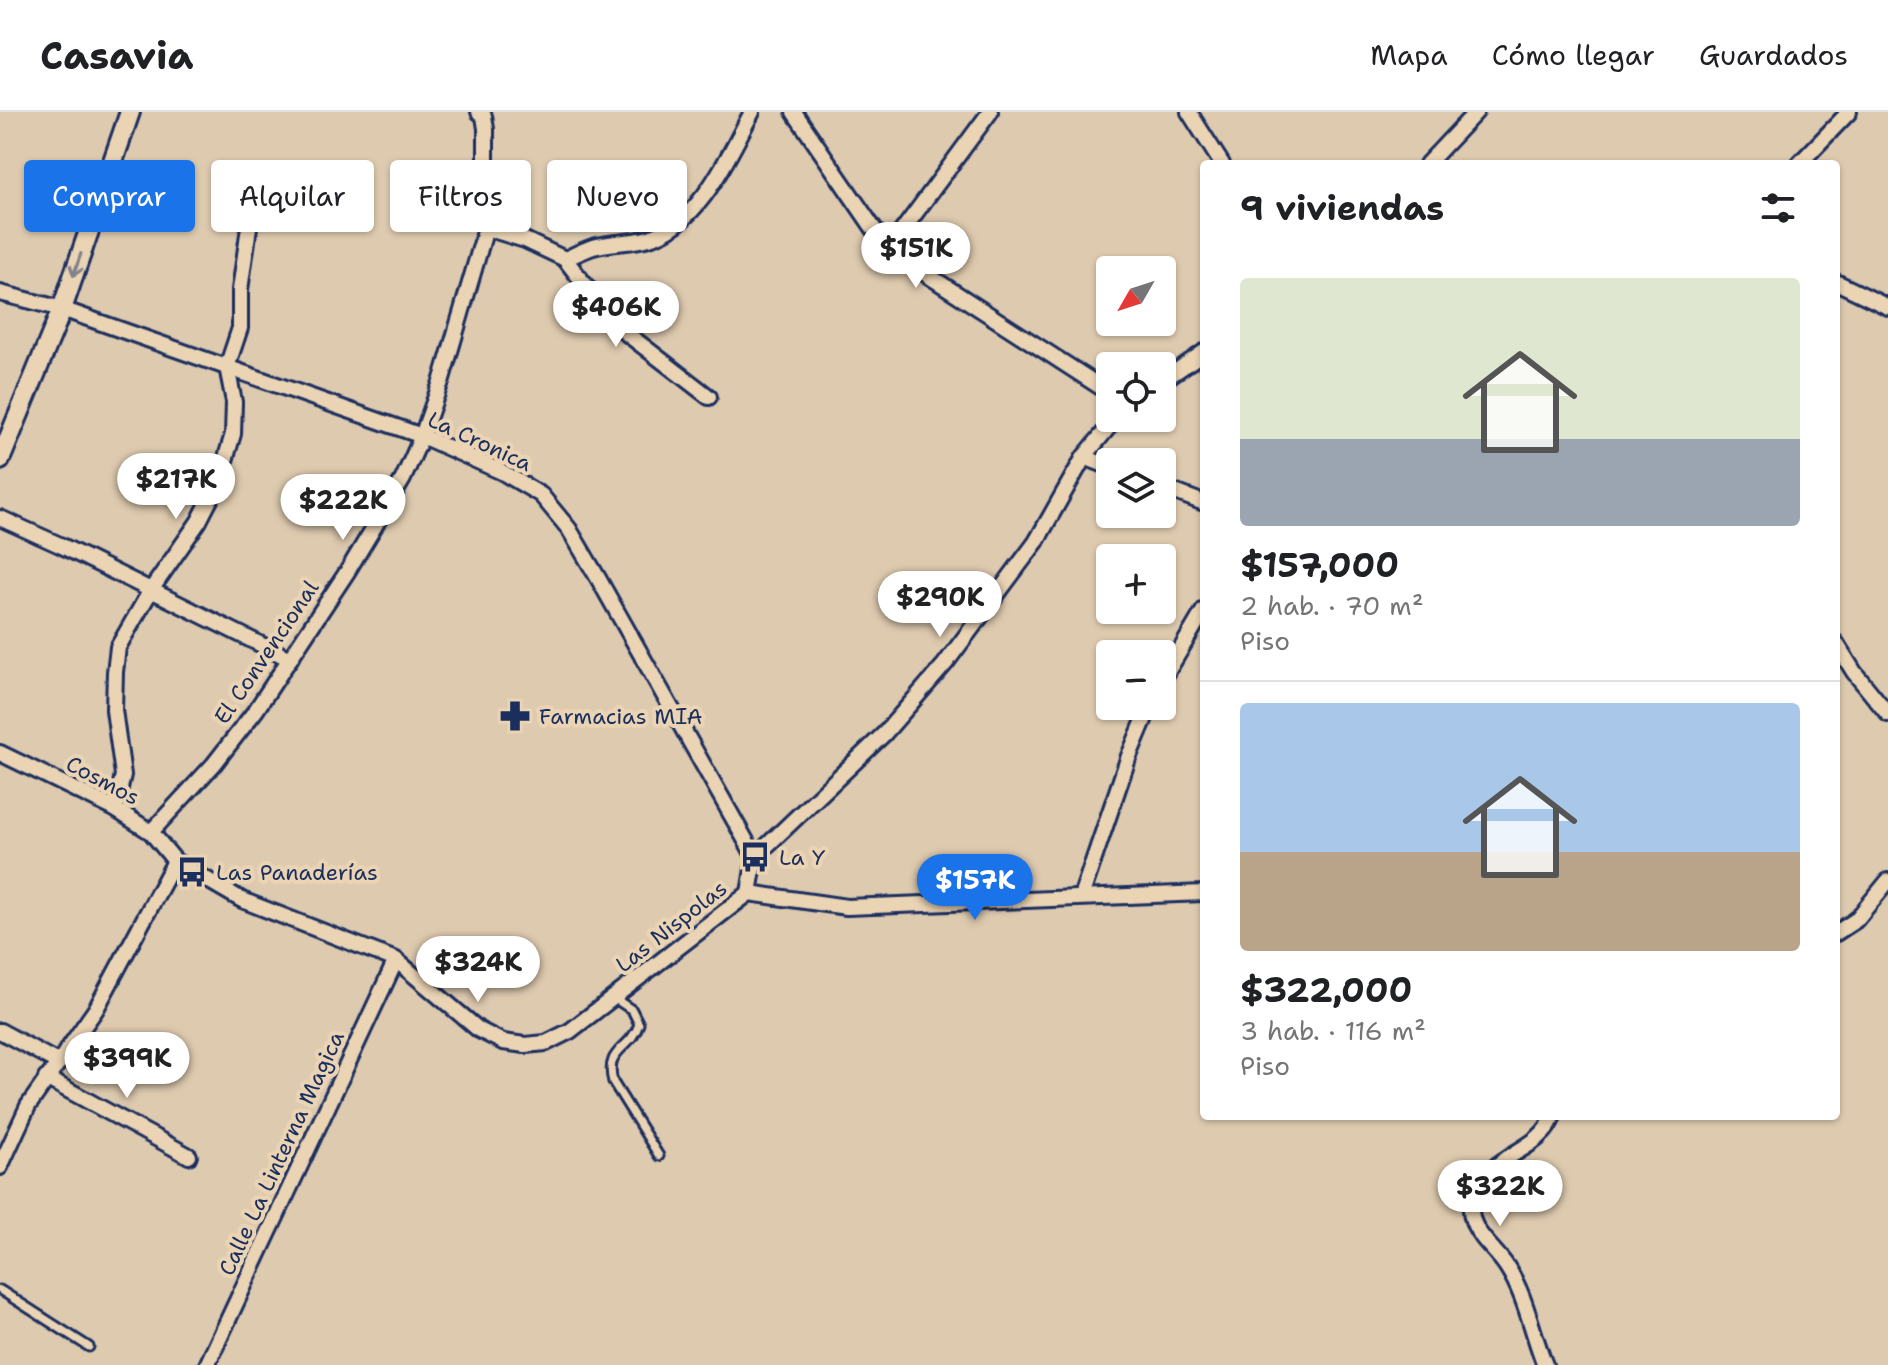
<!DOCTYPE html>
<html lang="es">
<meta charset="utf-8">
<style>
:root{--surface:#fff;--page:#f2f2f2;--text:#202124;--muted:#757577;--line:#e0e0e0;--accent:#1a73e8}
body{margin:0;font-family:"Shantell Sans",sans-serif;background:var(--page);color:var(--text);height:100vh;display:flex;flex-direction:column;font-size:30px;white-space:nowrap}
*{box-sizing:border-box;margin:0}
p{font-size:26px;color:var(--muted)}
.icon{flex:none;width:44px;height:44px;fill:none;stroke:currentColor;stroke-width:2;stroke-linecap:round;stroke-linejoin:round}
.map{position:relative;flex:1;overflow:hidden}
.sheet{position:absolute;left:1200px;top:48px;width:640px;height:960px;display:flex;flex-direction:column;background:var(--surface);border-radius:8px;box-shadow:0 2px 6px #0004}
.sheet>*{flex:none}
.hud{position:absolute;left:24px;top:48px;width:760px;height:72px;display:flex;gap:16px}
.needle{width:52px;rotate:231deg}
.tools{position:absolute;left:1096px;top:144px;display:grid;gap:16px}
.tools a{display:grid;place-items:center;width:80px;height:80px;border-radius:8px;background:var(--surface);box-shadow:0 2px 6px #0004;font-size:40px}
.price{position:absolute;translate:-50% -68px;padding:0 18px;border-radius:28px;background:#fff;color:#222;font-size:26px;line-height:52px;filter:drop-shadow(0 2px 4px #0008)}
.price::after{content:'';position:absolute;left:50%;top:48px;width:24px;height:18px;margin-left:-12px;background:inherit;clip-path:polygon(0 0,100% 0,50% 100%)}
.price.on{background:var(--accent);color:#fff}
ul{padding:0;list-style:none}
li{display:grid;align-content:center;gap:16px;height:424px;padding:0 40px}
li+li{border-top:2px solid var(--line)}
li span{display:grid;place-items:center;height:248px;border-radius:8px;color:#555}
li>.icon{margin-inline-start:auto}
span .icon{width:144px;height:144px;fill:#fffc;stroke-width:1}
li b{font-size:34px}
h2{display:flex;justify-content:space-between;align-items:center;height:96px;padding:0 40px;font-size:34px}
.chip{padding:0 28px;border-radius:8px;background:var(--surface);box-shadow:0 2px 6px #0004;font-size:28px;line-height:72px}
.chip.on{background:var(--accent);color:#fff}
header{display:flex;align-items:center;gap:48px;box-sizing:border-box;height:112px;padding:0 40px;background:var(--surface);border-bottom:2px solid var(--line)}
header strong{font-size:38px}
nav{display:flex;gap:44px;margin-inline-start:auto;font-size:28px}
.map>svg:first-child{display:block}
.lines{fill:none;stroke-linecap:round;stroke-linejoin:round}
.service-casing{stroke:#1b2f5e;stroke-width:13}
.minor-casing{stroke:#1b2f5e;stroke-width:20}
.tertiary-casing{stroke:#1b2f5e;stroke-width:24}
.service{stroke:#ebd4b4;stroke-width:7}
.minor{stroke:#ebd4b4;stroke-width:14}
.tertiary{stroke:#ebd4b4;stroke-width:18}
.oneway{stroke:#838289}
.labels{text-anchor:middle;stroke-width:8;stroke-linejoin:round;paint-order:stroke}
.street-label{font-size:22px;fill:#1b2f5e;stroke:#ebd4b4}
.poi-label{font-size:22px;fill:#1b2f5e;stroke:#ebd4b4;text-anchor:start}
</style>
<header>
<strong>Casavia</strong>
<nav><a>Mapa</a><a>Cómo llegar</a><a>Guardados</a></nav>
</header>
<div class="map">
<svg width="1888" height="1253" viewBox="0 0 1888 1253">
<rect width="100%" height="100%" fill="#decaaf"/>
<filter id="ink" filterUnits="userSpaceOnUse"><feTurbulence type="fractalNoise" baseFrequency=".0125" numOctaves="2"/><feDisplacementMap in="SourceGraphic" scale="16" xChannelSelector="R" yChannelSelector="G"/><feConvolveMatrix kernelMatrix="1 2 1 2 8 2 1 2 1" color-interpolation-filters="sRGB"/></filter>
<g filter="url(#ink)">
<g class="lines">
<!-- service casing -->
<g class="service-casing">
<g id="service">
<path d="M614,886L632,898L639,912C630,939 604,936 613,970L659,1044"/>
<path d="M0,1178L89,1235"/>
</g>
</g>
<!-- minor casing -->
<g class="minor-casing">
<g id="minor">
<path d="M794,0L876,120L926,162L1110,281"/>
<path d="M1189,0L1222,52"/>
<path d="M1427,52L1476,0"/>
<path d="M1799,52L1849,0"/>
<path d="M486,116L525,128L565,147C574,143 584,138 593,135C611,130 631,131 649,126C700,112 729,43 752,0"/>
<path d="M891,134L990,0"/>
<path d="M565,147L617,214L709,285"/>
<path d="M1836,170L1888,195"/>
<path d="M0,181L62,197L422,324L502,360L541,383L569,417L598,466L755,745"/>
<path d="M1162,269L1204,240"/>
<path d="M1084,345L1110,355"/>
<path d="M1162,375L1204,391"/>
<path d="M0,406L62,434L290,547"/>
<path d="M1836,531L1854,560L1888,602"/>
<path d="M1162,569L1204,498"/>
<path d="M0,641L115,697L151,720L175,749L242,788L396,848L479,918L503,930L525,933L546,931L570,919L749,781L755,745L884,622L945,552L1036,430L1084,345L1116,306"/>
<path d="M115,697L123,663L114,598L115,560L118,535L151,478L199,409L218,372L233,322L234,290L227,255L240,216V178L249,115"/>
<path d="M151,720L214,652L256,598L347,460L403,367L422,324L442,267L486,116V17L484,4L479,0"/>
<path d="M749,781L847,795L1204,781"/>
<path d="M1081,785L1129,644L1150,594"/>
<path d="M1836,821L1856,808L1888,769"/>
<path d="M0,919L59,951"/>
<path d="M46,966L189,1044"/>
<path d="M0,1055L28,994L96,897L175,749"/>
<path d="M207,1253L396,848"/>
<path d="M1545,1253C1532,1221 1526,1184 1507,1155C1495,1136 1472,1122 1471,1098C1470,1081 1482,1068 1494,1056C1514,1038 1544,1031 1553,1004"/>
</g>
</g>
<!-- tertiary casing -->
<g class="tertiary-casing">
<path id="tertiary" d="M0,348L62,197L130,0"/>
</g>
<!-- service -->
<use href="#service" class="service"/>
<!-- minor -->
<use href="#minor" class="minor"/>
<!-- tertiary -->
<use href="#tertiary" class="tertiary"/>
</g>
<!-- one-way arrows -->
<defs><path id="oneway-shaft" d="M-6 0H5M1.5-3L5.5 0L1.5 3" fill="none" stroke-width="1.6" stroke-linecap="round" stroke-linejoin="round" transform="scale(2)"/></defs>
<use class="oneway" href="#oneway-shaft" transform="translate(77 153) rotate(109)"/>
</g>
<!-- icons -->
<defs>
<g id="pharmacy-bare" transform="scale(2.4)"><path d="M-2-6h4v4h4v4h-4v4h-4v-4h-4v-4h4Z" fill="#1b2f5e" stroke="#ebd4b4" stroke-width="2.5" paint-order="stroke"/></g>
<g id="bus-bare" transform="scale(2.4)"><path d="M-5-6H5V4H4V6H2V4H-2V6H-4V4H-5ZM-3.5-4V0h7V-4ZM-3.5 1.2v1.5H-2V1.2ZM2 1.2v1.5H3.5V1.2Z" fill="#1b2f5e" stroke="#ebd4b4" stroke-width="2.5" paint-order="stroke"/></g>
</defs>
<g fill-rule="evenodd">
<use href="#pharmacy-bare" x="515" y="604"/>
<use href="#bus-bare" x="755" y="745"/>
<use href="#bus-bare" x="192" y="760"/>
</g>
<g class="labels">
<!-- street labels -->
<g class="street-label">
<text transform="translate(480 329) rotate(25)" y="8">La Cronica</text>
<text transform="translate(266 540) rotate(-56)" y="8">El Convencional</text>
<text transform="translate(103 668) rotate(28)" y="8">Cosmos</text>
<text transform="translate(671 814) rotate(-38)" y="8">Las Nispolas</text>
<text transform="translate(281 1041) rotate(-65)" y="8">Calle La Linterna Magica</text>
</g>
<!-- poi labels -->
<g class="poi-label">
<text x="539" y="612">Farmacias MIA</text>
<text x="779" y="753">La Y</text>
<text x="216" y="768">Las Panaderías</text>
</g>
</g>
</svg>
<div class="tools">
<a><svg class="needle" viewBox="-14 -14 28 28"><path d="M0-13l5 13h-10z" fill="#e53935"/><path d="M0 13l5-13h-10z" fill="#757577"/></svg></a>
<a><svg class="icon" aria-label="locate" viewBox="0 0 24 24"><circle cx="12" cy="12" r="6"/><path d="M12 2v4M12 18v4M2 12h4M18 12h4"/></svg></a>
<a><svg class="icon" aria-label="layers" viewBox="0 0 24 24"><path d="M12 4l9 5-9 5-9-5zM3 14l9 5 9-5"/></svg></a>
<a>+</a>
<a>−</a>
</div>
<b class="price" style="left:916px;top:178px">$151K</b>
<b class="price" style="left:616px;top:237px">$406K</b>
<b class="price" style="left:176px;top:409px">$217K</b>
<b class="price" style="left:343px;top:430px">$222K</b>
<b class="price" style="left:940px;top:527px">$290K</b>
<b class="price on" style="left:975px;top:810px">$157K</b>
<b class="price" style="left:478px;top:892px">$324K</b>
<b class="price" style="left:127px;top:988px">$399K</b>
<b class="price" style="left:1500px;top:1116px">$322K</b>
<div class="hud">
<a class="chip on">Comprar</a>
<a class="chip">Alquilar</a>
<a class="chip">Filtros</a>
<a class="chip">Nuevo</a>
</div>
<section class="sheet">
<h2>9 viviendas<svg class="icon" aria-label="filters" viewBox="0 0 24 24"><path d="M4 7h16M4 17h16"/><circle cx="9" cy="7" r="2"/><circle cx="15" cy="17" r="2"/></svg></h2>
<ul>
<li><span style="background:linear-gradient(#dfe7d0 65%,#9aa5b1 0)"><svg class="icon" aria-label="home" viewBox="0 0 24 24"><path d="M3 11l9-7 9 7M6 9v11h12V9"/></svg></span><div><b>$157,000</b><p>2 hab. · 70 m²</p><p>Piso</p></div></li>
<li><span style="background:linear-gradient(#a9c7e8 60%,#b9a48a 0)"><svg class="icon" aria-label="home" viewBox="0 0 24 24"><path d="M3 11l9-7 9 7M6 9v11h12V9"/></svg></span><div><b>$322,000</b><p>3 hab. · 116 m²</p><p>Piso</p></div></li>
</ul>
</section>
</div>
